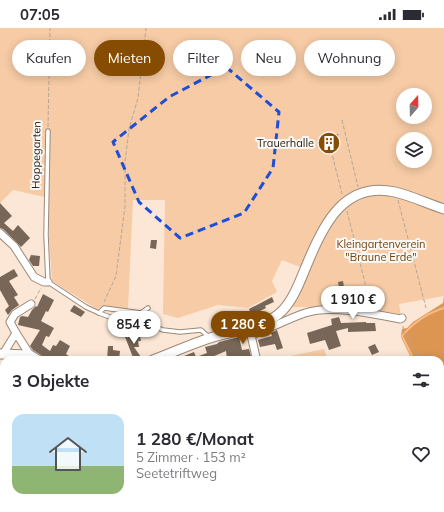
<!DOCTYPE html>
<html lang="de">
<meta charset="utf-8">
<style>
:root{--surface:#fff;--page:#f7f7f7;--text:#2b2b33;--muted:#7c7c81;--line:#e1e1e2;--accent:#864d02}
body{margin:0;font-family:Mulish,sans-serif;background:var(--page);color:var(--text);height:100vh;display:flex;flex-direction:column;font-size:15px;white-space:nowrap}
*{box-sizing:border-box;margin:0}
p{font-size:13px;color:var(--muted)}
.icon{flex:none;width:22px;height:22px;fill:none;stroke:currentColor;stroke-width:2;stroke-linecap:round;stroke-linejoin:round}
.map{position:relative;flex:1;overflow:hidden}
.sheet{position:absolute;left:0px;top:328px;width:444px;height:156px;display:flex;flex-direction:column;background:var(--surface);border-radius:12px 12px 0 0;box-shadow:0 2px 10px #0003}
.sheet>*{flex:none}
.hud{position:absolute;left:12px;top:12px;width:420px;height:36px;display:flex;gap:8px}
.needle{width:26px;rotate:20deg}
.fabs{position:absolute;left:396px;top:60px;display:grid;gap:8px}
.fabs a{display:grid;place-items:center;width:36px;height:36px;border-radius:50%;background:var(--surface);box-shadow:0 2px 10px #0003;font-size:20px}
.price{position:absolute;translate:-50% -34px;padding:0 9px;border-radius:14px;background:#fff;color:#222;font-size:13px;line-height:26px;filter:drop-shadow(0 1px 2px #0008)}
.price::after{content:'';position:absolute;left:50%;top:24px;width:12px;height:9px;margin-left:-6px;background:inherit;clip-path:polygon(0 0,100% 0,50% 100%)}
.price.active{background:var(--accent);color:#fff}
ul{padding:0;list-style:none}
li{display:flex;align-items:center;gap:12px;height:100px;padding:0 12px}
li+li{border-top:1px solid var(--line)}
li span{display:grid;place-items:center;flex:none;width:112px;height:80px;border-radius:12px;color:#555}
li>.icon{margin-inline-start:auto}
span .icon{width:48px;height:48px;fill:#fffc;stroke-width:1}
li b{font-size:17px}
h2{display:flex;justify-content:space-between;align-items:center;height:48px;padding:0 12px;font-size:17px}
.pill{padding:0 14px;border-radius:18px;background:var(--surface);box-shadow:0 2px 10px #0003;font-size:14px;line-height:36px}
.pill.active{background:var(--accent);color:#fff}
.status{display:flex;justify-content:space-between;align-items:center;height:28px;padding:0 20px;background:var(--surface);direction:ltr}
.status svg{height:11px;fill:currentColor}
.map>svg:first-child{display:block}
.green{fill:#f6cba5;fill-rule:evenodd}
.forest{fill:#dc9652}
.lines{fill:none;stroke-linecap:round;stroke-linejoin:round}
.stream{stroke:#f7bc88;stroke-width:2}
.building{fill:#786758}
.service-casing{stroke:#9b8979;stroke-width:5.5}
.minor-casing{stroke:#9b8979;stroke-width:9}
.tertiary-casing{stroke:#9b8979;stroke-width:11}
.path{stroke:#b6a698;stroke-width:1;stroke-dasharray:4 2;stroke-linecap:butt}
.service{stroke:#fff;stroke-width:3.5}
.minor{stroke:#fff;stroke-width:7}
.tertiary{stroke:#fff;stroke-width:9}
.marked{fill:none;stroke:#1d4ed8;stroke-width:3;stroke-dasharray:8 5;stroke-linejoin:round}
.labels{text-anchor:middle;stroke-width:4;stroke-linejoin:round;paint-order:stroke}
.poi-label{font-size:11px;fill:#29221b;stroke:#fcf8f4;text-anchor:end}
.street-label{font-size:11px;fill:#29221b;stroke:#fcf8f4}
.park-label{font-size:11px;fill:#72430f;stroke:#fcf8f4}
</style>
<div class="status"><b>07:05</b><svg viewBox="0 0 49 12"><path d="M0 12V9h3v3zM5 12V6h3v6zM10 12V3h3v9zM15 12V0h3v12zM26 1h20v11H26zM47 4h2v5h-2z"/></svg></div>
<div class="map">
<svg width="444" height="484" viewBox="0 0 444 484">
<rect width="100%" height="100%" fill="#fce7d6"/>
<!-- green -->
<g class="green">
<path d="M0,0H444V268L399,276L401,288L369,281L349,279H280L287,270L300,239L282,232L272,253L277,264L248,280L218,277L178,290L163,286L165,172H133L128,281L102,278L97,281L52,253L49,210V170L13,162L0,175ZM403,67H425V89H403ZM403,111H425V133H403Z"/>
<path d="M324,321L327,329H335V332H272Z"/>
<path d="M440,361L444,362V484H229L228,480H440Z"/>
<path d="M0,443H2L4,448V478H0Z"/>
<path d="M77,480H118L114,484H80Z"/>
<path d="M148,480H199L198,484H145Z"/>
</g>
<!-- forest -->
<g class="forest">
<path d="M444,268V362L440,361V332H412L401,309L402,301L407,300L413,294L443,275Z"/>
<path d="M0,478H4V480H77L80,484H0Z"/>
<path d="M118,480H148L145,484H114Z"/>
<path d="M199,480H228L229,484H198Z"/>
</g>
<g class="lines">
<!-- stream -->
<g class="stream">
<path d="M414,332L402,308C413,295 428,285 444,280"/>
<path d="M0,392L4,391"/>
</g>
</g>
<!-- building -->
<g class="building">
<path d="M338,106L339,112L334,113V117L327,120V118H325L324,111L326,110L325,108Z"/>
<path d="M0,175L12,188L4,195L13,203L18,197L30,210L21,219L3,201L0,200Z"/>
<path d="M151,212H157L156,221L150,220Z"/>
<path d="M31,227L40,228L39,238H33L29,232Z"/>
<path d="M14,241L18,248L9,253L18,267L14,269L19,277L12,282L8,287L5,282L9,278L0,262V249Z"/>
<path d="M343,253L345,265L347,264L349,270L341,272L338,254Z"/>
<path d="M43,266L54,272L48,284L46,283L41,293L54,300L49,309L46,308L42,317L50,323L53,317L56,318L60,312L70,318L66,326L74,332H44L41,327L33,322L30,318L40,302L18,297L20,289L22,288L28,289L32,282L36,278L37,279Z"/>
<path d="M272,269L274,274L265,278L266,280L252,287L251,286L249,281Z"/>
<path d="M74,277L85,284L81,289L70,283Z"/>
<path d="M339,289L341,295L366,294V295H375L376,303L348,304V300L336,303L341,318L329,322L325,312L310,316L307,305L332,297L331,291Z"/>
<path d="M277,302L283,320L277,322L275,316L260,319L258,312L272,308L271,305Z"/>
<path d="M138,305V309L140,308L141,313H138L139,319H134L143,332H134L125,309H127L128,310V306Z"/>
<path d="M239,309L242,322L249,321L251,328L227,331L226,323L205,332H174L194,324L196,329L207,325L205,319L217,316L219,314Z"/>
<path d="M375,316L379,324L372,327L368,319Z"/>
<path d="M108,318H113V322L120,323L119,332H107Z"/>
</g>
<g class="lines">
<!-- service casing -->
<g class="service-casing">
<g id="service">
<path d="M48,103L46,207L48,254L86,279L99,285L118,292H138L163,302L180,304L201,302L209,309"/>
<path d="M99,285L104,280L141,285L148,280"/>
</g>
</g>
<!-- minor casing -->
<g class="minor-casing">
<g id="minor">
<path d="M0,205L14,218L34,249L44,254H48"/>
<path d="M249,304L251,307L256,329L255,332"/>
<path d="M16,305L30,327"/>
<path d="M251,307C270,301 287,291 305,285C330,276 375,286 400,291L402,290"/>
<path d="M3,326L16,305L10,294L15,286L31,276"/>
</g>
</g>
<!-- tertiary casing -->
<g class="tertiary-casing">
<g id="tertiary">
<path d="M0,326L30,327L38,332"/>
<path d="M153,332C172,325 191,316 210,310C233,302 265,301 283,282C295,269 301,250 308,234C324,195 345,153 395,164C412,168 428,176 444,181"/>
</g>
</g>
<!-- path -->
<g class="path">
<path d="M342,92L358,159"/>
<path d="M48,99L50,0"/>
<path d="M331,122L342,166"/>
<path d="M398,172L426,280"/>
<path d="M347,183L371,279"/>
<path d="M35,271L41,260"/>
<path d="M104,274L116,248L125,178V134L129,101L138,70L146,0"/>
<path d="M403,298L404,306H406L420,332"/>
<path d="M440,422H444"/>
<path d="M122,484L126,480"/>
</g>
<!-- service -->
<use href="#service" class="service"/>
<!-- minor -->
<use href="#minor" class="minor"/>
<!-- tertiary -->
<use href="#tertiary" class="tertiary"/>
</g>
<!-- marked area -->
<path class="marked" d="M226,39L279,84L273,140L244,185L180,210L139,174L113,114L169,69Z"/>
<!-- icons -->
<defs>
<g id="building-disc" transform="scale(1.15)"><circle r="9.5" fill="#864d02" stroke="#fcf8f4"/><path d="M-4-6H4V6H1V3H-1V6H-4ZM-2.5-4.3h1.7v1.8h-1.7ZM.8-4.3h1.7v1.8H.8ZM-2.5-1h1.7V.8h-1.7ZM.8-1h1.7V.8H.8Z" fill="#fff"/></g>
</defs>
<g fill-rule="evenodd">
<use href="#building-disc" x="329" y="115"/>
</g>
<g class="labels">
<!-- poi labels -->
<g class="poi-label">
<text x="314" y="119">Trauerhalle</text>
</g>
<!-- street labels -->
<g class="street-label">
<text transform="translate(36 127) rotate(-89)" y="4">Hoppegarten</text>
</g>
<!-- park labels -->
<g class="park-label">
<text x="381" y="220">Kleingartenverein<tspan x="381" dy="13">"Braune Erde"</tspan></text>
</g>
</g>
</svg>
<div class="fabs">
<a><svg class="needle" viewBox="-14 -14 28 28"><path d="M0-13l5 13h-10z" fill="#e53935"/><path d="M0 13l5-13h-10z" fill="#7c7c81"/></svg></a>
<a><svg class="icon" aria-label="layers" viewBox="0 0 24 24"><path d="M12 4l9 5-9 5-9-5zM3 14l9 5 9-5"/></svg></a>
</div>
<b class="price" style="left:353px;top:292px">1 910 €</b>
<b class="price" style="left:134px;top:317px">854 €</b>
<b class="price active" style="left:243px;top:317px">1 280 €</b>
<div class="hud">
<a class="pill">Kaufen</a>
<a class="pill active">Mieten</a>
<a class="pill">Filter</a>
<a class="pill">Neu</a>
<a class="pill">Wohnung</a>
</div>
<section class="sheet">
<h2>3 Objekte<svg class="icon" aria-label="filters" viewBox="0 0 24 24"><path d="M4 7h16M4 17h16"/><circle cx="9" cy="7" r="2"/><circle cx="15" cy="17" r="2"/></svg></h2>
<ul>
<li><span style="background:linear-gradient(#bfe0f5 65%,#8fb573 0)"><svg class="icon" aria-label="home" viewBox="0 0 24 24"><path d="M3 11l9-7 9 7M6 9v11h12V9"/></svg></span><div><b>1 280 €/Monat</b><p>5 Zimmer · 153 m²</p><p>Seetetriftweg</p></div><svg class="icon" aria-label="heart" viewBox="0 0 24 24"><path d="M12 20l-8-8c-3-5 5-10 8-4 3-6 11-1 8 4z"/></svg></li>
</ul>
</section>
</div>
